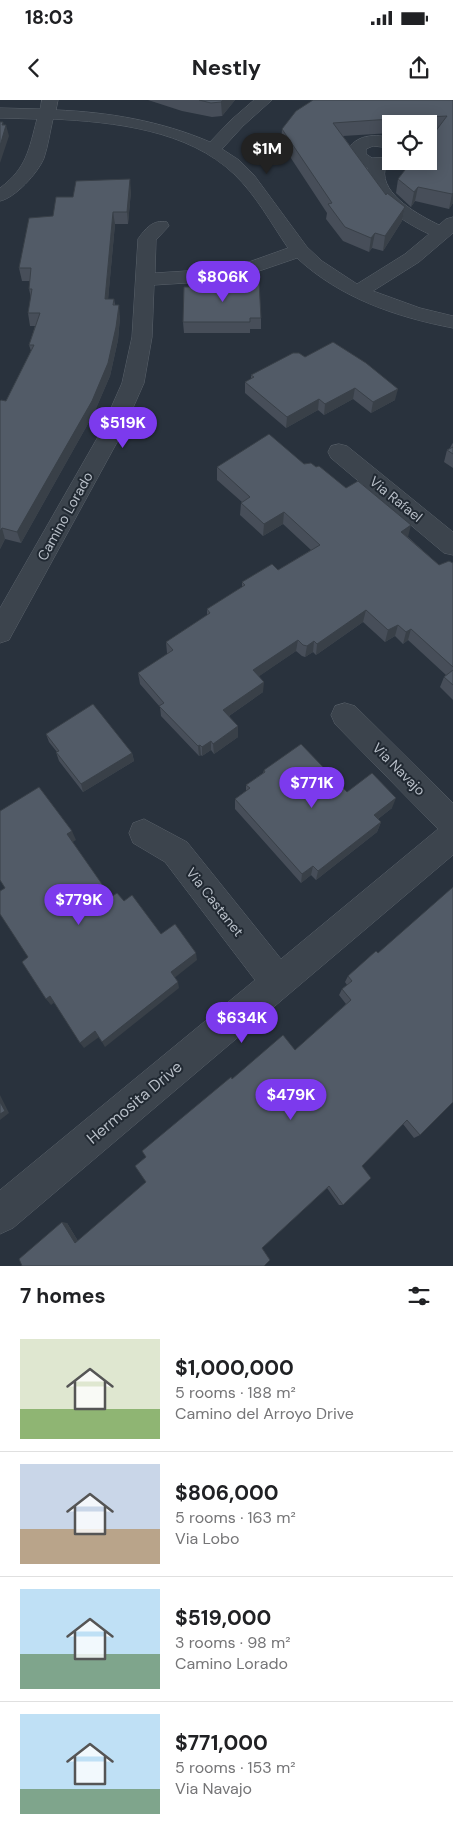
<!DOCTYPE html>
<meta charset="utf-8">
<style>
:root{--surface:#fff;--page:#f2f2f2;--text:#202124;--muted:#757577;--line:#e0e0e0;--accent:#7c3aed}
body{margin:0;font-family:"DM Sans",sans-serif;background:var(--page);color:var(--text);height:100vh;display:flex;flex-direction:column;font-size:19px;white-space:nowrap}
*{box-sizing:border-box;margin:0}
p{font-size:16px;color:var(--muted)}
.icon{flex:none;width:28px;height:28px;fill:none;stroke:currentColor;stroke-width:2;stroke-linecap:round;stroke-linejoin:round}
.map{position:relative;height:1166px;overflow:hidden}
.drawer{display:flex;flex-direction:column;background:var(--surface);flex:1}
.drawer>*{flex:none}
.controls{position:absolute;left:382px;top:15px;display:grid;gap:10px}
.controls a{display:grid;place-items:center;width:55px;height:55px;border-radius:0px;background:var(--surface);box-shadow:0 2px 12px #0003;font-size:25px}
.price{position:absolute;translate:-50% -42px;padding:0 11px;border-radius:18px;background:var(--accent);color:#fff;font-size:16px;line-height:32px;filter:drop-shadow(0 1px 2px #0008)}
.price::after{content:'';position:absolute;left:50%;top:30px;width:15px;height:11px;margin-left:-8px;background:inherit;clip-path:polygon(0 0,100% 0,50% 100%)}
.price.selected{background:#222;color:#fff}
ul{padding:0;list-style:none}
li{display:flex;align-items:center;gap:15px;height:125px;padding:0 20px}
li+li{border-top:1px solid var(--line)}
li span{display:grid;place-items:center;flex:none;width:140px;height:100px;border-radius:0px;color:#555}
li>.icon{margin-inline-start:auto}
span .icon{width:60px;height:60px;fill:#fffc;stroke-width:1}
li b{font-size:21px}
h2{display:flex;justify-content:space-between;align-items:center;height:60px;padding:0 20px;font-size:21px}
.status{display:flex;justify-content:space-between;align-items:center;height:35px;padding:0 25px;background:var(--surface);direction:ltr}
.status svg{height:14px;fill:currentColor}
header{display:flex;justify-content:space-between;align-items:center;height:65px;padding:0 20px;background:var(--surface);font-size:22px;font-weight:700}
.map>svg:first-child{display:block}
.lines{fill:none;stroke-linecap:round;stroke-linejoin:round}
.minor-casing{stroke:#5a626b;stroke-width:1}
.minor{fill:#3c444d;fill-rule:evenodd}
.wall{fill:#474e59}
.shaded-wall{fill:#394048}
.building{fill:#525b67;stroke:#394048}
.labels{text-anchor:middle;stroke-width:4;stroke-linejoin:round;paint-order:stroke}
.street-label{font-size:14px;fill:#b8bfc8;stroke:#212932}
.near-street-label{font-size:16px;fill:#b8bfc8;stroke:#212932}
</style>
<div class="status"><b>18:03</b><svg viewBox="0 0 49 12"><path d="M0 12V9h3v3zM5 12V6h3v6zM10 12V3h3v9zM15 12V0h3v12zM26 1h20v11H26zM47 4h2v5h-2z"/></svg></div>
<header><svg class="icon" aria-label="back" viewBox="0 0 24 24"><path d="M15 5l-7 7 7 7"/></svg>Nestly<svg class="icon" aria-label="share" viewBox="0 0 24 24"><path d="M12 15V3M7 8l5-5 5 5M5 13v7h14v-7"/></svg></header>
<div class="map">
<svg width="453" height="1166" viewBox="0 0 453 1166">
<rect width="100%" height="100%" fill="#29323d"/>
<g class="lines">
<!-- minor casing -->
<g class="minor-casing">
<g id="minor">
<path d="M42,0H58L56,10C108,12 161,21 210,42L231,20L254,0H272L243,26L222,49L239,60L254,75L307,147L322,161L357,184L405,154L429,134C407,124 361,97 368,68C357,65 349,60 349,48C358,34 377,34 391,38V48L373,46L366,49V54L372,58L391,57V61H405L403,65L385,69C380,95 421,116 439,125L446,119L453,117V133L419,162L373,191L420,208L453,216V228C396,217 340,198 297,158L259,171L218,181L154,185L152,237L144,283L121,335L9,540L0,543V508L99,335L122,283L132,237L138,139C145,129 153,119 167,122L169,126L156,140L155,173L218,169L246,163L288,148C271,123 256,95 234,74C188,30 114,22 53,19C50,32 48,46 44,58C38,73 15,98 0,101V88C27,68 29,49 37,19L0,18V8L40,9Z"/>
<path d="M339,344L347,346L453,432V455L444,453L331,358L328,352L331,346Z"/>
<path d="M345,603L355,606L453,703V755L13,1128L0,1134V1090L255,880L165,762L133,743L129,733L133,723L144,719L187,742L281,859L438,729L335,624L331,615L335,606Z"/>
</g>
</g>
<!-- minor -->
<use href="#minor" class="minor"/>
</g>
<!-- wall -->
<g class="wall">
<path d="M148,0H235L222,16L212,17L182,11Z"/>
<path d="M453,0V103L449,109L415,101L411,107L396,93L398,79L436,31H429V24H391V33L343,36L386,95L405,107L402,121L383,151L372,148L369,152L343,141L326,119L327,113L281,43L282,29Z"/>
<path d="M131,91L128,124H115L108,199H114L115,205L120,217L118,240L110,276L94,313L21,443L5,439L0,449L6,301L31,251L29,245L35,226H30L28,213L31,198L29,189L30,181H22L19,168L53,116L73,97Z"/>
<path d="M184,187L261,218V229H250V233H184L183,222Z"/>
<path d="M305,257L395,300L371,313L353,299L324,315L318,310L286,328L245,293V282L251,279V275Z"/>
<path d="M453,343V368L444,362L447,350L450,348L452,344Z"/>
<path d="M304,364L316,367L346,388L408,437L439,465L453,463V600L440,587L444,577L446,575L408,540L403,544L395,536L385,542L363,522L316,555L313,552L305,557L302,556L296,551L259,576L263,592L229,616L238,637L214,654L211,650L202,656L201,655L199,656L161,616L160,607L140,584L138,573L168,554L167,553L166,542L207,515V509L242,487V482L278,470L311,450L283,424L263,436L240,415L241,403L242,402L217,380V367Z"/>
<path d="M46,634L132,653L134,661L83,692L59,661L56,652H57L49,642Z"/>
<path d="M264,670L347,692L392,708L378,719L381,722L377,732L316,780L311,775L301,783L235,709V699L246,691V685L263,673Z"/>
<path d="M376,851L420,1035L414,1038L403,1024L362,1066L343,1105H339L327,1088L262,1148L22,1166L67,1123L78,1141L146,1082L232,979L295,950L346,904L339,895L342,889L347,885L345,882L348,876Z"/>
</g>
<!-- shaded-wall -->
<g class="shaded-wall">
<path d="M223,0H235L222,16L221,2Z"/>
<path d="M3,22L5,30L6,25L9,36L0,63V46Z"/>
<path d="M130,79L131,91L128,124L127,112Z"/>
<path d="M418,87L415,101L411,107L414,92Z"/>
<path d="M453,93V103L449,109L452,94Z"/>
<path d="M405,107L402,121L383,151L385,136Z"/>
<path d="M113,112L115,124L107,212L105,199Z"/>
<path d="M375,133L372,148L369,152L371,138Z"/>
<path d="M119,205L120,217L118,240L110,276L94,313L21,443L17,432Z"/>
<path d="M355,288L353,299L324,315L325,304Z"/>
<path d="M398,289L395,300L371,313L373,302Z"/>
<path d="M319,299L318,310L286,328L287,317Z"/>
<path d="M284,412L283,424L263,436L264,424Z"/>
<path d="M411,425L408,437L401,432Z"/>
<path d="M2,428L5,439L0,449V431Z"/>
<path d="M366,510L363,522L316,555L317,544Z"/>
<path d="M398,525L395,536L385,542L388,530Z"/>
<path d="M411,529L408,540L403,544L406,532Z"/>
<path d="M298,540L296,551L252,581L253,570Z"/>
<path d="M314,541L313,552L305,557L307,546Z"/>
<path d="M264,582L263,592L223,620V610Z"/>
<path d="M238,626V637L214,654L213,644Z"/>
<path d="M211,641V650L202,656V647Z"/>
<path d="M200,645L201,655L199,656L198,646Z"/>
<path d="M132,653L134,661L83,692L81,684Z"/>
<path d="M396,698L392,708L370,725L374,715Z"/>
<path d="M381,722L377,732L316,780L318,771Z"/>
<path d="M72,731L76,740L71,743L67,734Z"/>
<path d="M313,766L311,775L301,783L302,774Z"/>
<path d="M196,853L197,860L173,879L171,872Z"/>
<path d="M178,882L179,888L105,947L102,942Z"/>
<path d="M50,896L55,902L51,905L46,899Z"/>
<path d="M95,931L99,937L84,948L80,943Z"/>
<path d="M0,995L9,1013L0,1020Z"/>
<path d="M62,1122L67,1123L79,1143H75Z"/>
</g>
<!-- building -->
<g class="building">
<path d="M199,0H223L221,2L211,3Z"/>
<path d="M313,0H453V93L452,94L418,87L414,92L398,79L412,61H429V40L447,16L376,20L333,23L386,95L387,93L405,107L385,136L375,133L371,138L345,127L328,104L332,103L282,29L296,11Z"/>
<path d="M0,22H3L2,25H6L0,46Z"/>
<path d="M130,79L127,112H113L105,199H114L113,205H119L116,227L108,263L92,301L17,432L2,428L0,431V301L1,300L6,301L34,245H29L40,213H28L32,189H29L31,168H19L29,118L53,116L56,97H73L76,81Z"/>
<path d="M237,181H259L261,218H250V222H183L184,187L230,186V184H237Z"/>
<path d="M333,242L366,263L398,289L373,302L355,288L325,304L319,299L287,317L245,282L254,277L251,275L293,253H299L305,257Z"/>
<path d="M269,334L304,364L311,363L316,367L319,366L346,388L358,381L411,425L401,432L439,465L449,461L453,463V567L411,529L406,532L398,525L388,530L366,510L317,544L314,541L307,546L303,545L298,540L253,570L264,582L223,610L238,626L213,644L211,641L202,647L200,645L198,646L159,606L164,603L138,573L173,550L166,542L210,513L207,509L245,485L242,482L272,464L278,470L320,445L284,412L264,424L241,403L250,397L217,367Z"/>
<path d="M453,347V354L447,350Z"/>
<path d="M453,570V585L444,577Z"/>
<path d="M93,604L132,653L81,684L56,652L59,651L46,634Z"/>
<path d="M301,644L347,692L372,673L396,698L374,715L381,722L318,771L313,766L302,774L235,699L250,688L246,685L265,672L264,670Z"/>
<path d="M39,687L72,731L67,734L111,797L117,793L124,801L132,795L161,834L175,824L196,853L171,872L178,882L102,942L95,931L80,943L50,896L46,899L22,862L28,857L0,814V791L5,788L0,780V711Z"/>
<path d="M453,787V1002L420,1035L407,1020L362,1066L371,1078L343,1105L329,1086L262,1148L270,1160L264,1166H22L19,1159L62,1122L75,1143L146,1082L135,1066L146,1057L142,1051L231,977L232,979L283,935L295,950L351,900L342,889L352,881L348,876L376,851L378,853Z"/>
<path d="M0,1002L5,1011L0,1014Z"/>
</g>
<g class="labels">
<!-- street labels -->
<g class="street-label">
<text transform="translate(396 399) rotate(39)" y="5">Via Rafael</text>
<text transform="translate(65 416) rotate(-61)" y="5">Camino Lorado</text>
<text transform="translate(399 669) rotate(45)" y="5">Via Navajo</text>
<text transform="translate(215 802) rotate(52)" y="5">Via Castanet</text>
</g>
<!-- near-street labels -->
<g class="near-street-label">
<text transform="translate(134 1002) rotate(-40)" y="6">Hermosita Drive</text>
</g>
</g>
</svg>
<div class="controls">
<a><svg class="icon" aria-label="locate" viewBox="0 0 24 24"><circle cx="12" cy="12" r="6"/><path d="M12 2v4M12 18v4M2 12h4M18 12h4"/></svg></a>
</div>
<b class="price selected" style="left:267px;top:75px">$1M</b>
<b class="price" style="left:223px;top:203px">$806K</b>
<b class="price" style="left:123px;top:349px">$519K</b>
<b class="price" style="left:312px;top:709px">$771K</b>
<b class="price" style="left:79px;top:826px">$779K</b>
<b class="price" style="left:242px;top:944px">$634K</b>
<b class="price" style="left:291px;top:1021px">$479K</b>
</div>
<section class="drawer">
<h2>7 homes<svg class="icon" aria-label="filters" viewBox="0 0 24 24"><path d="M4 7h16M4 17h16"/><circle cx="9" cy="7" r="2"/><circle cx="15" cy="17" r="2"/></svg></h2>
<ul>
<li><span style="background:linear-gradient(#dfe7d0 70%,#8fb573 0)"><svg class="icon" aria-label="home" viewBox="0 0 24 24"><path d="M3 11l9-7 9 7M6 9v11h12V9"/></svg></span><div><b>$1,000,000</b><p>5 rooms · 188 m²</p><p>Camino del Arroyo Drive</p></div></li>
<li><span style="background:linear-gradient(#c9d6e8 65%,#b9a48a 0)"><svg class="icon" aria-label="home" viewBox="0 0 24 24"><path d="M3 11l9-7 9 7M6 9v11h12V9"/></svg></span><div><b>$806,000</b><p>5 rooms · 163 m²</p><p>Via Lobo</p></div></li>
<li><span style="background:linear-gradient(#bfe0f5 65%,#7fa58c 0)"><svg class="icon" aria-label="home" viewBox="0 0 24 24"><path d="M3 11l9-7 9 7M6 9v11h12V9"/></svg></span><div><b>$519,000</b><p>3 rooms · 98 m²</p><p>Camino Lorado</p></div></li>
<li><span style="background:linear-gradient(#bfe0f5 75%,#7fa58c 0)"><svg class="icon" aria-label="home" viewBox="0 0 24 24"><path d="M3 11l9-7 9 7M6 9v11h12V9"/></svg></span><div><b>$771,000</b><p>5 rooms · 153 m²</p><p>Via Navajo</p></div></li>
</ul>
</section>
